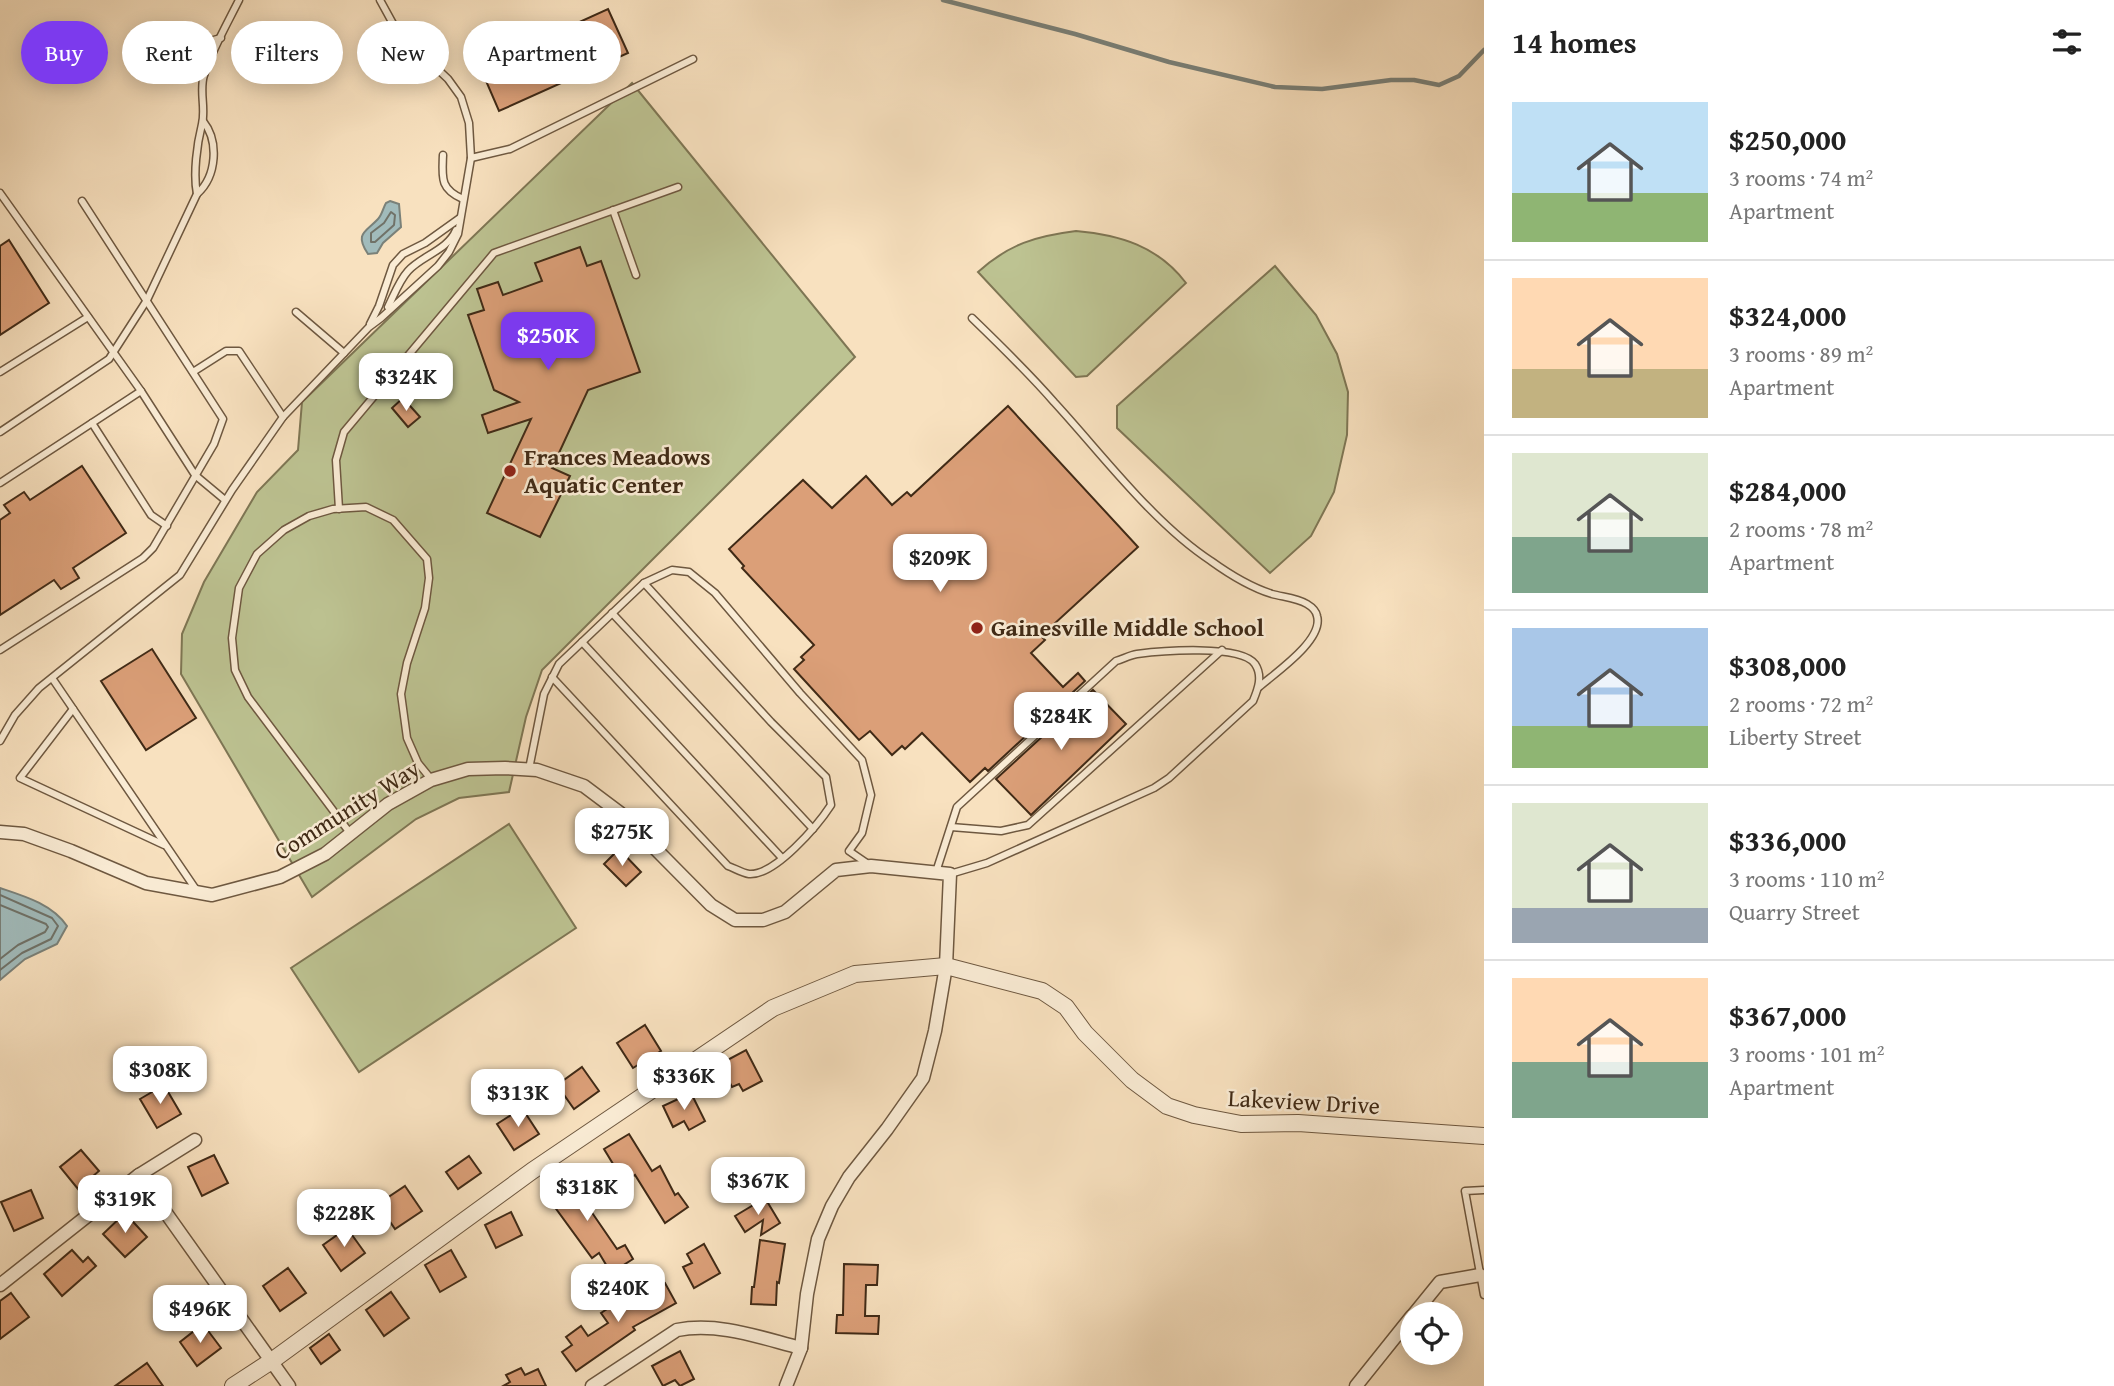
<!DOCTYPE html>
<meta charset="utf-8">
<style>
:root{--surface:#fff;--page:#f6f6f6;--text:#222;--muted:#767676;--line:#e0e0e0;--accent:#7c3aed}
body{margin:0;font-family:"Gentium Book Plus",serif;background:var(--page);color:var(--text);height:100vh;display:flex;flex-direction:column;font-size:26px;white-space:nowrap}
*{box-sizing:border-box;margin:0}
p{font-size:23px;color:var(--muted)}
.icon{flex:none;width:38px;height:38px;fill:none;stroke:currentColor;stroke-width:2;stroke-linecap:round;stroke-linejoin:round}
.map{position:relative;flex:1;overflow:hidden}
.panel{display:flex;flex-direction:column;background:var(--surface);width:630px}
.panel>*{flex:none}
.hud{position:absolute;left:21px;top:21px;width:665px;height:63px;display:flex;gap:14px}
.fabs{position:absolute;left:1400px;top:1302px;display:grid;gap:14px}
.fabs a{display:grid;place-items:center;width:63px;height:63px;border-radius:50%;background:var(--surface);box-shadow:0 4px 18px #0003;font-size:35px}
.price{position:absolute;translate:-50% -60px;padding:0 16px;border-radius:14px;background:#fff;color:#222;font-size:23px;line-height:46px;filter:drop-shadow(0 2px 4px #0008)}
.price::after{content:'';position:absolute;left:50%;top:42px;width:21px;height:16px;margin-left:-10px;background:inherit;clip-path:polygon(0 0,100% 0,50% 100%)}
.price.on{background:var(--accent);color:#fff}
ul{padding:0;list-style:none}
li{display:flex;align-items:center;gap:21px;height:175px;padding:0 28px}
li+li{border-top:2px solid var(--line)}
li span{display:grid;place-items:center;flex:none;width:196px;height:140px;border-radius:0px;color:#555}
li>.icon{margin-inline-start:auto}
span .icon{width:84px;height:84px;fill:#fffc;stroke-width:1}
li b{font-size:30px}
h2{display:flex;justify-content:space-between;align-items:center;height:84px;padding:0 28px;font-size:30px}
.chip{padding:0 24px;border-radius:32px;background:var(--surface);box-shadow:0 4px 18px #0003;font-size:24px;line-height:63px}
.chip.on{background:var(--accent);color:#fff}
main{display:flex;flex:1;min-height:0}
.map>svg:first-child{display:block}
.green{fill:#bdc392;stroke:#7e7654;stroke-width:2}
.water{fill:#a1bbbb;stroke:#7a8179;stroke-width:2}
.lines{fill:none;stroke-linecap:round;stroke-linejoin:round}
.shore{stroke:#707268;stroke-width:2}
.stream{stroke:#7a8179;stroke-width:4.5}
.building{fill:#db9f78;stroke:#402a16;stroke-width:2}
.service-casing{stroke:#6e5840;stroke-width:9}
.minor-casing{stroke:#6e5840;stroke-width:15}
.tertiary-casing{stroke:#6e5840;stroke-width:18}
.service{stroke:#faecd5;stroke-width:6}
.minor{stroke:#faecd5;stroke-width:12}
.tertiary{stroke:#faecd5;stroke-width:16}
.poi-dot{fill:#8f2418;stroke:#faecd5;stroke-width:2.5}
.labels{text-anchor:middle;stroke-width:5;stroke-linejoin:round;paint-order:stroke}
.poi-label{font-size:24px;font-weight:bold;fill:#402a16;stroke:#faecd5;text-anchor:start}
.street-label{font-size:24px;fill:#402a16;stroke:#faecd5}
</style>
<main>
<div class="map">
<svg width="1484" height="1386" viewBox="0 0 1484 1386">
<rect width="100%" height="100%" fill="#f8e1bf"/>
<filter id="stains"><feTurbulence type="fractalNoise" baseFrequency=".00286" numOctaves="4"/><feColorMatrix values="0 0 0 0 .2 0 0 0 0 .09 0 0 0 0 .02 0 0 0 .5 -.17"/></filter>
<radialGradient id="worn" r=".72"><stop offset=".6" stop-color="#630" stop-opacity="0"/><stop offset="1" stop-color="#630" stop-opacity=".3"/></radialGradient>
<!-- green -->
<g class="green">
<path d="M632,83L855,357L542,670L526,717L509,792L459,798L416,819L312,897L181,674L182,634L204,582L257,492L298,450L302,402Z"/>
<path d="M1076,231C1120,235 1158,246 1186,283L1087,376L1076,377L978,272C1009,244 1036,236 1076,231Z"/>
<path d="M1275,266L1316,315L1337,354L1348,392L1347,435L1334,492L1311,536L1270,573L1117,428V406Z"/>
<path d="M509,824L576,928L359,1072L291,968Z"/>
</g>
<!-- water -->
<g class="water">
<path d="M390,201L399,204L401,227L383,243L377,253L368,254C354,233 366,232 378,219C382,215 383,208 386,203Z"/>
<path d="M0,888C24,896 52,904 67,926L57,944L25,959L0,980Z"/>
</g>
<g class="lines">
<!-- shore -->
<g class="shore">
<path d="M391,212L395,215L394,225L375,242H371V233L384,223Z"/>
<path d="M0,895L52,918L58,926L51,939L22,953L0,970"/>
<path d="M0,905L46,924L48,927L45,932L18,945L0,959"/>
</g>
<!-- stream -->
<path class="stream" d="M943,0L1075,34L1169,62L1275,87L1322,89L1391,80H1414L1439,85L1459,76L1484,50"/>
</g>
<!-- building -->
<g class="building">
<path d="M608,9L628,53L499,111L480,67Z"/>
<path d="M9,240L49,303L0,335V246Z"/>
<path d="M580,247L587,266L601,261L640,372L588,390L552,468L570,476L540,537L487,513L531,419L488,433L482,415L519,402L494,390L468,315L484,310L477,289L498,282L503,295L542,281L535,263Z"/>
<path d="M403,398L420,417L408,427L392,408Z"/>
<path d="M1008,406L1138,547L1041,636L1045,640L1031,653L1063,687L1078,673L1085,681L988,771L985,768L970,782L922,733L905,749L902,746L892,755L870,731L859,740L794,669L804,660L801,657L814,645L742,568L744,566L729,549L803,480L832,508L866,476L892,505L907,492L911,496Z"/>
<path d="M82,466L126,533L73,568L79,578L61,589L54,580L0,615V520L10,513L4,505L24,492L30,500Z"/>
<path d="M152,649L196,718L146,750L101,681Z"/>
<path d="M1093,690L1126,724L1031,815L996,779Z"/>
<path d="M619,849L641,872L626,886L604,864Z"/>
<path d="M645,1025L661,1051L633,1068L617,1043Z"/>
<path d="M746,1050L762,1081L743,1091L739,1084L732,1087L720,1064Z"/>
<path d="M582,1067L599,1091L574,1109L557,1085Z"/>
<path d="M164,1085L181,1114L157,1128L140,1099Z"/>
<path d="M691,1093L705,1121L689,1130L684,1121L673,1127L663,1106Z"/>
<path d="M522,1108L539,1134L514,1150L497,1124Z"/>
<path d="M629,1134L652,1171L660,1166L675,1195L678,1193L688,1207L665,1223L635,1175L624,1182L604,1149Z"/>
<path d="M81,1150L99,1171L78,1189L60,1167Z"/>
<path d="M214,1155L228,1183L202,1196L188,1167Z"/>
<path d="M469,1156L481,1173L458,1189L446,1172Z"/>
<path d="M582,1173L593,1197L584,1201L617,1249L625,1245L633,1259L611,1273L599,1253L592,1258L546,1195Z"/>
<path d="M405,1186L422,1211L395,1229L378,1204Z"/>
<path d="M31,1190L43,1218L14,1231L1,1202Z"/>
<path d="M765,1198L780,1223L761,1235L763,1220L745,1232L735,1216Z"/>
<path d="M511,1212L522,1235L496,1248L485,1225Z"/>
<path d="M125,1213L147,1237L125,1257L103,1234Z"/>
<path d="M347,1228L365,1253L341,1271L323,1245Z"/>
<path d="M760,1240L785,1244L779,1283L777,1282L776,1305L751,1304L752,1287H754Z"/>
<path d="M704,1244L720,1273L694,1288L683,1267L692,1263L687,1254Z"/>
<path d="M72,1250L83,1262L88,1257L96,1266L62,1296L44,1274Z"/>
<path d="M451,1250L466,1277L440,1292L425,1265Z"/>
<path d="M844,1264L878,1265L877,1285H866L865,1316H879L878,1334L836,1333L837,1315H843Z"/>
<path d="M288,1268L306,1293L280,1311L263,1286Z"/>
<path d="M647,1283L652,1290L665,1283L676,1303L633,1327L635,1330L576,1371L562,1352L572,1345L566,1337L581,1326L588,1336L608,1323L601,1313Z"/>
<path d="M391,1292L409,1318L384,1336L366,1310Z"/>
<path d="M11,1293L29,1317L0,1339V1301Z"/>
<path d="M203,1324L221,1348L197,1366L180,1342Z"/>
<path d="M329,1334L340,1350L321,1364L310,1348Z"/>
<path d="M680,1351L694,1379L680,1386L675,1380L663,1386L652,1366Z"/>
<path d="M147,1363L163,1386H115Z"/>
<path d="M521,1368L525,1375L538,1369L546,1386H503L510,1382L506,1375Z"/>
</g>
<g class="lines">
<!-- service casing -->
<g class="service-casing">
<g id="service">
<path d="M380,0L397,31L448,79L461,97L469,123L471,158L510,149L693,59"/>
<path d="M204,75L194,61L196,49L206,42L221,38"/>
<path d="M443,155C442,178 440,189 463,199"/>
<path d="M0,193L141,391"/>
<path d="M197,194C193,174 197,144 202,124C206,108 199,91 204,75C212,50 227,24 239,0"/>
<path d="M613,210L636,275"/>
<path d="M388,307C394,295 399,281 408,271C421,256 448,250 456,230"/>
<path d="M296,312L344,353"/>
<path d="M972,318C1000,345 1028,372 1054,402C1101,453 1153,523 1211,561C1229,574 1250,587 1272,594C1283,597 1297,598 1307,604C1312,607 1316,610 1317,616C1324,640 1275,673 1259,687"/>
<path d="M370,324L379,306L393,265L403,254L425,243L460,218"/>
<path d="M0,372L88,317"/>
<path d="M283,417L369,327L381,318L438,266L449,252L458,234L471,158"/>
<path d="M92,423L151,515L167,526"/>
<path d="M0,432L109,359L147,300L197,194C217,176 219,141 203,121"/>
<path d="M0,483L141,391L195,475L225,500"/>
<path d="M339,509L336,460L344,432L494,253L678,187"/>
<path d="M612,613L813,829"/>
<path d="M582,642L782,858"/>
<path d="M0,650L143,558L153,548L214,444L223,419L82,201"/>
<path d="M552,677L728,866C734,868 742,873 749,874C775,876 818,825 831,805L826,777L771,722L644,583"/>
<path d="M52,678L197,891"/>
<path d="M73,709L20,778L164,845"/>
<path d="M0,741L15,715L39,688L180,575L232,490L283,417L239,351H226L193,372"/>
<path d="M529,769L544,694L559,664L644,583L672,570L689,572L715,593L800,693L862,760L871,795L862,833L849,851L868,864"/>
<path d="M951,827L1001,831L1028,825L1222,650"/>
<path d="M350,833L248,697L235,670L232,638L239,588L257,554L284,530L309,516L333,509L366,507L393,520L427,559L429,578L425,608L407,663L401,694L407,738L418,763L431,779"/>
<path d="M936,872L957,807L1116,661C1123,659 1130,655 1137,654C1160,651 1241,644 1255,664C1263,676 1258,689 1253,701L1169,778L1154,788L987,863L950,874"/>
<path d="M1484,1190L1465,1191L1484,1295"/>
</g>
</g>
<!-- minor casing -->
<g class="minor-casing">
<g id="minor">
<path d="M0,832L24,834L71,851L146,883L212,895L280,877L325,854L388,804L431,780L468,769L505,768L537,770L584,786L620,813L711,905L735,920H763L785,912L836,870L871,866L950,874L946,966L935,1031L923,1078L887,1129L849,1177L832,1206L818,1239L807,1294L801,1348L786,1386"/>
<path d="M139,1175L289,1386"/>
<path d="M0,1285L139,1175L195,1140"/>
<path d="M1414,1314L1440,1282L1480,1275"/>
<path d="M592,1386L677,1330C719,1322 761,1338 801,1348"/>
<path d="M1356,1386L1412,1316"/>
</g>
</g>
<!-- tertiary casing -->
<g class="tertiary-casing">
<path id="tertiary" d="M233,1386L273,1360L532,1171L773,1008L855,974L946,966L1042,991L1066,1007L1085,1033L1132,1080L1167,1106L1194,1115L1241,1124L1298,1123L1484,1136"/>
</g>
<!-- service -->
<use href="#service" class="service"/>
<!-- minor -->
<use href="#minor" class="minor"/>
<!-- tertiary -->
<use href="#tertiary" class="tertiary"/>
</g>
<!-- markers -->
<g class="poi-dot">
<circle cx="510" cy="471" r="7"/>
<circle cx="977" cy="628" r="7"/>
</g>
<g class="labels">
<!-- poi labels -->
<g class="poi-label">
<text x="524" y="465">Frances Meadows<tspan x="524" dy="28">Aquatic Center</tspan></text>
<text x="991" y="636">Gainesville Middle School</text>
</g>
<!-- street labels -->
<g class="street-label">
<text transform="translate(347 810) rotate(-32)" y="8">Community Way</text>
<text transform="translate(1304 1102) rotate(3)" y="8">Lakeview Drive</text>
</g>
</g>
<rect width="100%" height="100%" filter="url(#stains)"/>
<rect width="100%" height="100%" fill="url(#worn)"/>
</svg>
<div class="fabs">
<a><svg class="icon" aria-label="locate" viewBox="0 0 24 24"><circle cx="12" cy="12" r="6"/><path d="M12 2v4M12 18v4M2 12h4M18 12h4"/></svg></a>
</div>
<b class="price on" style="left:548px;top:372px">$250K</b>
<b class="price" style="left:406px;top:413px">$324K</b>
<b class="price" style="left:940px;top:594px">$209K</b>
<b class="price" style="left:1061px;top:752px">$284K</b>
<b class="price" style="left:622px;top:868px">$275K</b>
<b class="price" style="left:160px;top:1106px">$308K</b>
<b class="price" style="left:684px;top:1112px">$336K</b>
<b class="price" style="left:518px;top:1129px">$313K</b>
<b class="price" style="left:758px;top:1217px">$367K</b>
<b class="price" style="left:587px;top:1223px">$318K</b>
<b class="price" style="left:125px;top:1235px">$319K</b>
<b class="price" style="left:344px;top:1249px">$228K</b>
<b class="price" style="left:618px;top:1324px">$240K</b>
<b class="price" style="left:200px;top:1345px">$496K</b>
<div class="hud">
<a class="chip on">Buy</a>
<a class="chip">Rent</a>
<a class="chip">Filters</a>
<a class="chip">New</a>
<a class="chip">Apartment</a>
</div>
</div>
<section class="panel">
<h2>14 homes<svg class="icon" aria-label="filters" viewBox="0 0 24 24"><path d="M4 7h16M4 17h16"/><circle cx="9" cy="7" r="2"/><circle cx="15" cy="17" r="2"/></svg></h2>
<ul>
<li><span style="background:linear-gradient(#bfe0f5 65%,#8fb573 0)"><svg class="icon" aria-label="home" viewBox="0 0 24 24"><path d="M3 11l9-7 9 7M6 9v11h12V9"/></svg></span><div><b>$250,000</b><p>3 rooms · 74 m²</p><p>Apartment</p></div></li>
<li><span style="background:linear-gradient(#ffd9b3 65%,#c2b280 0)"><svg class="icon" aria-label="home" viewBox="0 0 24 24"><path d="M3 11l9-7 9 7M6 9v11h12V9"/></svg></span><div><b>$324,000</b><p>3 rooms · 89 m²</p><p>Apartment</p></div></li>
<li><span style="background:linear-gradient(#dfe7d0 60%,#7fa58c 0)"><svg class="icon" aria-label="home" viewBox="0 0 24 24"><path d="M3 11l9-7 9 7M6 9v11h12V9"/></svg></span><div><b>$284,000</b><p>2 rooms · 78 m²</p><p>Apartment</p></div></li>
<li><span style="background:linear-gradient(#a9c7e8 70%,#8fb573 0)"><svg class="icon" aria-label="home" viewBox="0 0 24 24"><path d="M3 11l9-7 9 7M6 9v11h12V9"/></svg></span><div><b>$308,000</b><p>2 rooms · 72 m²</p><p>Liberty Street</p></div></li>
<li><span style="background:linear-gradient(#dfe7d0 75%,#9aa5b1 0)"><svg class="icon" aria-label="home" viewBox="0 0 24 24"><path d="M3 11l9-7 9 7M6 9v11h12V9"/></svg></span><div><b>$336,000</b><p>3 rooms · 110 m²</p><p>Quarry Street</p></div></li>
<li><span style="background:linear-gradient(#ffd9b3 60%,#7fa58c 0)"><svg class="icon" aria-label="home" viewBox="0 0 24 24"><path d="M3 11l9-7 9 7M6 9v11h12V9"/></svg></span><div><b>$367,000</b><p>3 rooms · 101 m²</p><p>Apartment</p></div></li>
</ul>
</section>
</main>
